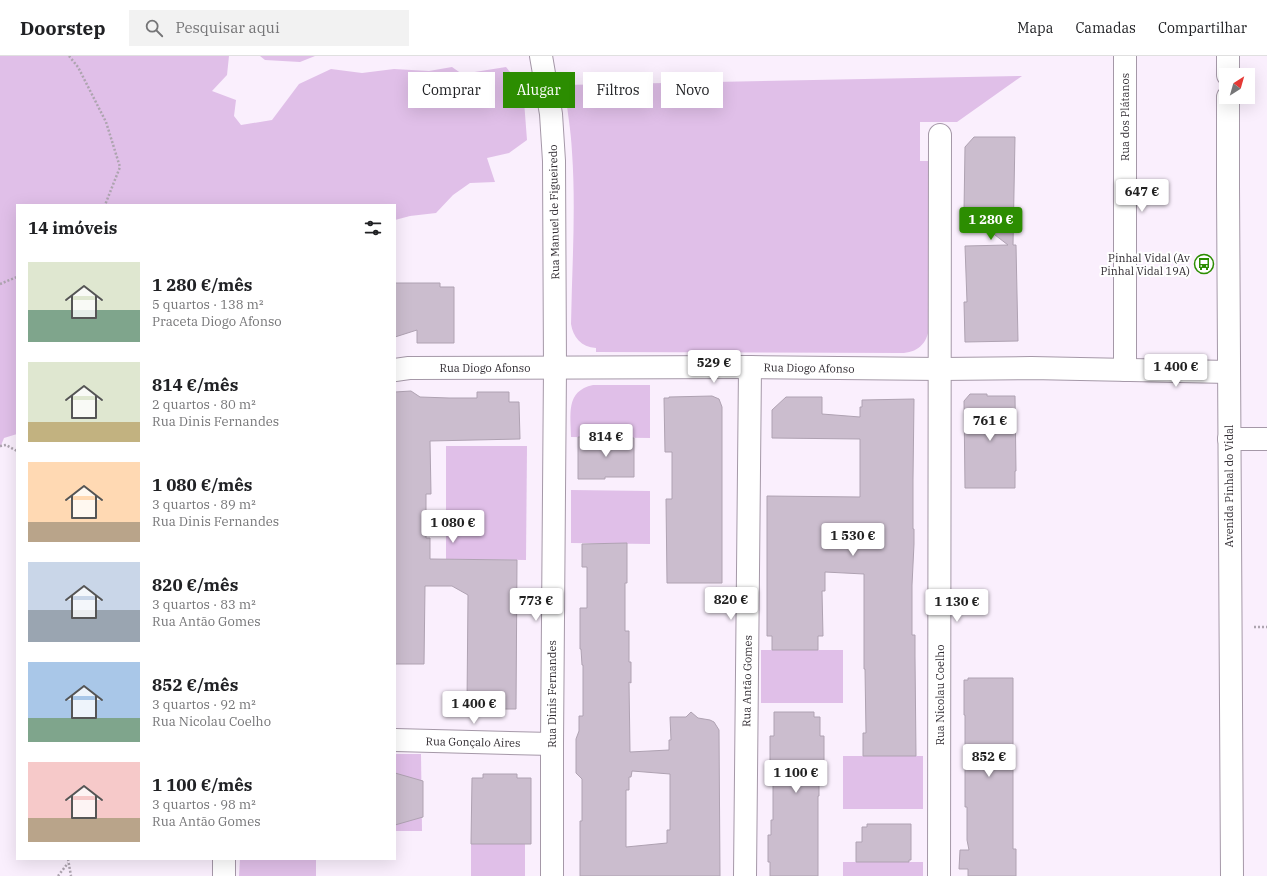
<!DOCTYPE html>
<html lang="pt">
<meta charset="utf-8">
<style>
:root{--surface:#fff;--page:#f2f2f2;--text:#202124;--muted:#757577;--line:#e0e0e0;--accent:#2c8d01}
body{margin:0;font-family:"IBM Plex Serif",serif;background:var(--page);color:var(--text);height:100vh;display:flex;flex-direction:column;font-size:15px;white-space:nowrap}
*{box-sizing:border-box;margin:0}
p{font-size:13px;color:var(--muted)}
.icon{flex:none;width:22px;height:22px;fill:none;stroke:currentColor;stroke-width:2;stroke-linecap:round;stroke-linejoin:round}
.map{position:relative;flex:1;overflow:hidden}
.sheet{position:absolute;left:16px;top:148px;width:380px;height:656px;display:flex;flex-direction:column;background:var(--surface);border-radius:0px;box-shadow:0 4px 16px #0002}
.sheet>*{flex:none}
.top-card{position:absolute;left:408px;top:16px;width:380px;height:36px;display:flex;gap:8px}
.needle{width:26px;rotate:37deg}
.tools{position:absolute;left:1219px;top:12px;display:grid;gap:8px}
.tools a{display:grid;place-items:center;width:36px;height:36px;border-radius:0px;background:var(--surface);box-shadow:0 4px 16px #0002;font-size:20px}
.price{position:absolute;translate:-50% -34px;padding:0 9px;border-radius:4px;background:#fff;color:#222;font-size:13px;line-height:26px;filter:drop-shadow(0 1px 2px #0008)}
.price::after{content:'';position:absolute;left:50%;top:24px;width:12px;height:9px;margin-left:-6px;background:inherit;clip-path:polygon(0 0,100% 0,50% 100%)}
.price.current{background:var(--accent);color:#fff}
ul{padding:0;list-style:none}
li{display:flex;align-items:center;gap:12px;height:100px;padding:0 12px}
li span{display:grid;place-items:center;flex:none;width:112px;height:80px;border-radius:0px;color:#555}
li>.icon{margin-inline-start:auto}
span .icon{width:48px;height:48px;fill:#fffc;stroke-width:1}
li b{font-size:17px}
h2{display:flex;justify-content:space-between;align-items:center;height:48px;padding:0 12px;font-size:17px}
.pill{padding:0 14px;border-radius:0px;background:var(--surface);box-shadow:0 4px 16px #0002;font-size:14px;line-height:36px}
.pill.current{background:var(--accent);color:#fff}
header{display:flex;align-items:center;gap:24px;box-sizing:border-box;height:56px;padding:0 20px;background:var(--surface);border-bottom:1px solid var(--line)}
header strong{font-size:19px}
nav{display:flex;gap:22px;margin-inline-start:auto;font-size:14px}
.search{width:280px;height:36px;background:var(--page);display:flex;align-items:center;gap:10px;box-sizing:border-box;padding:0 14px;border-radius:0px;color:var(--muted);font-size:15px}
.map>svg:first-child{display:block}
.green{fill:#e0bfe8}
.building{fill:#cbbdce;stroke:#afa2b2;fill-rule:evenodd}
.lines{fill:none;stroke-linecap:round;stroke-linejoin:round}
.minor-casing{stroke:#a598a8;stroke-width:24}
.tertiary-casing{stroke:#a598a8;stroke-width:24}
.path{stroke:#ada4af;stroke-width:2.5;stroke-dasharray:2 2;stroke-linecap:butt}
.minor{stroke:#fff;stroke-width:22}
.tertiary{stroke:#fff;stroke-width:22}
.labels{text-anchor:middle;stroke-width:4;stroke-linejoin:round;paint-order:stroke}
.street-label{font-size:11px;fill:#302b31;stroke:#fff}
.poi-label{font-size:11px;fill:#302b31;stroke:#fff;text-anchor:end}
</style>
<header>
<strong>Doorstep</strong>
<div class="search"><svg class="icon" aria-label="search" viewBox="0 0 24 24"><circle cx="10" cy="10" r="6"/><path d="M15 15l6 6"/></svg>Pesquisar aqui</div>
<nav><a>Mapa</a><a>Camadas</a><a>Compartilhar</a></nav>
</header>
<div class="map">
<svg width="1267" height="820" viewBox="0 0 1267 820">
<rect width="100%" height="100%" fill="#faeffd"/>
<!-- green -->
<g class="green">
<path d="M0,0H229L227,19L212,35L236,44L234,60L241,69L272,64L299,28L331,13L362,17L394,13L429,15L452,11L462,18L506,11L523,32L527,84L509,97L487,102L495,126L470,127L453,139L436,157L410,160L395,164V149H17V378L4,382L0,392Z"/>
<path d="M260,0H315L300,6L265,4Z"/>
<path d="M1022,20L957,66H920V105H931L929,272C927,288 917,297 901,297L596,296V292C581,291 573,281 571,268C572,211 576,153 572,96C571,74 567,52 564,29Z"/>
<path d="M593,329H650V382L571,381C571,359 565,335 593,329Z"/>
<path d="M446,390H527L526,504L446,503Z"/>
<path d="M571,434L650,435V488L571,487Z"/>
<rect x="761" y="594" width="82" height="53"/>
<path d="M396,698H421L422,775H396Z"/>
<rect x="843" y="700" width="80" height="53"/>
<rect x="471" y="788" width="54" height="32"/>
<path d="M240,803H316V820H239Z"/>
<rect x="843" y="806" width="80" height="14"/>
</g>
<!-- building -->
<g class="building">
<path d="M974,81H1015L1013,189H1016L1018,285L965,286L964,246H967L965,190L1008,189L964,155L965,91Z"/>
<path d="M395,227H440V231H454V287H417V274L395,281Z"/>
<path d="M411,335L420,341L449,342H477V336H509V346H519L520,383L430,385L431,438H426V482H430V503L517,504L516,653H485V647H467L468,539L452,530H425L424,608H395V336Z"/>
<path d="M970,338H987V340H1015L1016,415H1015V432H965L964,345Z"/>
<path d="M712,340L719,343L722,351V527H667L666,443H672V396H665L664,342H669V341Z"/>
<path d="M786,341H822V358L860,361V351H862V344L914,343L913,423V473H914V488L912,529V579H915V601L916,700H863V677H866L865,613H864V518L825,516V535H822L823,580H818V594H772V580H767V440L860,441V383L772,382V354Z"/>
<path d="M578,381L634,382V421H605V423H578Z"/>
<path d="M627,487V527H625V575H629V606H631V627L629,626L630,696L669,694V684H671L670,661H686L691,656L698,662L710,664L714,666L719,674L720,820H580V765H582V723L576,717V683L579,675V660H583V609H582L581,593H580V552H587V511H582V488ZM632,715L670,718V774H667V787L626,791V734H629V721H631Z"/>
<path d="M968,622H1013V793H1016V820H968V813H959L960,794H969L967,784V751H965V659H964V624H968Z"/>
<path d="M774,656H814V661H820V680H824V726H819V740H818V820H770V806H768V779H771V764H773V720L770,721V680H774Z"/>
<path d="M395,717L423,725V761L395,769Z"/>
<path d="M483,718H517V722H531V788H471L472,722H483Z"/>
<path d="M867,768H911V804H909V806H856V786H862V771H867Z"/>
</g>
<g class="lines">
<!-- minor casing -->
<g class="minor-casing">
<g id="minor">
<path d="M541,0L551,58L554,105L555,312L552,688V820"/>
<path d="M395,314L409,312L750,311L941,313L1031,312L1229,316"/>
<path d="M1125,314V0"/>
<path d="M1229,383H1267"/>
<path d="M395,684L552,688"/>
<path d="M224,820V803"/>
<path d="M745,820L750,311"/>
<path d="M939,820L940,79"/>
</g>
</g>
<!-- tertiary casing -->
<g class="tertiary-casing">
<g id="tertiary">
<path d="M1228,19V0"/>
<path d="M1228,41V131L1232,820"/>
</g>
</g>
<!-- path -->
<g class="path">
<path d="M69,0L78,11L106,66L120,111L105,149"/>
<path d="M0,228L17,221"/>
<path d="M0,390L6,389L17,395"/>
<path d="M1254,571H1267"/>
<path d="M68,803L71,820"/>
<path d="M58,820L68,807"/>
</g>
<!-- minor -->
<use href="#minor" class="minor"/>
<!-- tertiary -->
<use href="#tertiary" class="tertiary"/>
</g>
<!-- icons -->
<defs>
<g id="bus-ring" transform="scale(1)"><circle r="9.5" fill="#fff" stroke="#2c8d01" stroke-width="1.5"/><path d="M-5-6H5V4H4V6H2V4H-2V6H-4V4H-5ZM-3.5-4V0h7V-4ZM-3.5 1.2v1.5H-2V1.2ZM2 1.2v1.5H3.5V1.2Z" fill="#2c8d01"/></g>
</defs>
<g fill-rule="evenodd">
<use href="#bus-ring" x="1204" y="208"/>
</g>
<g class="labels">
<!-- street labels -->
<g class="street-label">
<text transform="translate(1125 61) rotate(-90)" y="4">Rua dos Plátanos</text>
<text transform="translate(554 156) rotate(-91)" y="4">Rua Manuel de Figueiredo</text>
<text x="485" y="316">Rua Diogo Afonso</text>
<text transform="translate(809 312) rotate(1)" y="4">Rua Diogo Afonso</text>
<text transform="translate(1229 430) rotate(-90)" y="4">Avenida Pinhal do Vidal</text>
<text transform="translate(747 625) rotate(-89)" y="4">Rua Antão Gomes</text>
<text transform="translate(552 638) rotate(-90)" y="4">Rua Dinis Fernandes</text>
<text transform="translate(940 639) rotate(-90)" y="4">Rua Nicolau Coelho</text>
<text transform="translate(473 686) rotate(1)" y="4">Rua Gonçalo Aires</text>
</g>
<!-- poi labels -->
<g class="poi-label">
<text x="1190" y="206">Pinhal Vidal (Av<tspan x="1190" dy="13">Pinhal Vidal 19A)</tspan></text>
</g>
</g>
</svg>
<div class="tools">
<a><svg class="needle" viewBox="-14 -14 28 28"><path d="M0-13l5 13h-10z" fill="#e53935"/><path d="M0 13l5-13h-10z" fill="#757577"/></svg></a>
</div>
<b class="price" style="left:1142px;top:157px">647 €</b>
<b class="price current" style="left:991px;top:185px">1 280 €</b>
<b class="price" style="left:714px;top:328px">529 €</b>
<b class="price" style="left:1176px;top:332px">1 400 €</b>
<b class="price" style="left:990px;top:386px">761 €</b>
<b class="price" style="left:606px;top:402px">814 €</b>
<b class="price" style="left:453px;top:488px">1 080 €</b>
<b class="price" style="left:853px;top:501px">1 530 €</b>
<b class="price" style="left:731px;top:565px">820 €</b>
<b class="price" style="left:536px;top:566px">773 €</b>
<b class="price" style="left:957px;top:567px">1 130 €</b>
<b class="price" style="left:474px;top:669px">1 400 €</b>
<b class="price" style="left:989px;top:722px">852 €</b>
<b class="price" style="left:796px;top:738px">1 100 €</b>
<div class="top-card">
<a class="pill">Comprar</a>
<a class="pill current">Alugar</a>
<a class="pill">Filtros</a>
<a class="pill">Novo</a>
</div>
<section class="sheet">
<h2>14 imóveis<svg class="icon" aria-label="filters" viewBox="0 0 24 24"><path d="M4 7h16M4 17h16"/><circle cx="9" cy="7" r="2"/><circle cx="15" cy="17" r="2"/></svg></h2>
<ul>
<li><span style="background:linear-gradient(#dfe7d0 60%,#7fa58c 0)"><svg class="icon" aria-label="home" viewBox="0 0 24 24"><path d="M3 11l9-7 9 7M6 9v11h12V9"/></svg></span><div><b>1 280 €/mês</b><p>5 quartos · 138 m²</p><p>Praceta Diogo Afonso</p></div></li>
<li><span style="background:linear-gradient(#dfe7d0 75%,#c2b280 0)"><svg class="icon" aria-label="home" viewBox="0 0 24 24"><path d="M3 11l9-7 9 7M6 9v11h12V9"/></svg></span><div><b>814 €/mês</b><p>2 quartos · 80 m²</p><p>Rua Dinis Fernandes</p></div></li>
<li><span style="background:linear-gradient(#ffd9b3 75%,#b9a48a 0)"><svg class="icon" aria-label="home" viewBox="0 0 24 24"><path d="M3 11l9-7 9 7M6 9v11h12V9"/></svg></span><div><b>1 080 €/mês</b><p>3 quartos · 89 m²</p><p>Rua Dinis Fernandes</p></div></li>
<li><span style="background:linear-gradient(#c9d6e8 60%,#9aa5b1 0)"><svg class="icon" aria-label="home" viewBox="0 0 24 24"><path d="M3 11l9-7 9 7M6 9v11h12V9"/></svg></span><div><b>820 €/mês</b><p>3 quartos · 83 m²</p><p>Rua Antão Gomes</p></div></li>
<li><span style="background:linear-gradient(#a9c7e8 70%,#7fa58c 0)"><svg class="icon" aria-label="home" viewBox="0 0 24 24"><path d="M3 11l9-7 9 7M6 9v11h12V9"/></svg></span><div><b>852 €/mês</b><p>3 quartos · 92 m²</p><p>Rua Nicolau Coelho</p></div></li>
<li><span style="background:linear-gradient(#f6c9c9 70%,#b9a48a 0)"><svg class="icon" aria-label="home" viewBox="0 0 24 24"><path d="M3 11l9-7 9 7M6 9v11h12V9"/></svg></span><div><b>1 100 €/mês</b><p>3 quartos · 98 m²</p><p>Rua Antão Gomes</p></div></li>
</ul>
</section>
</div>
